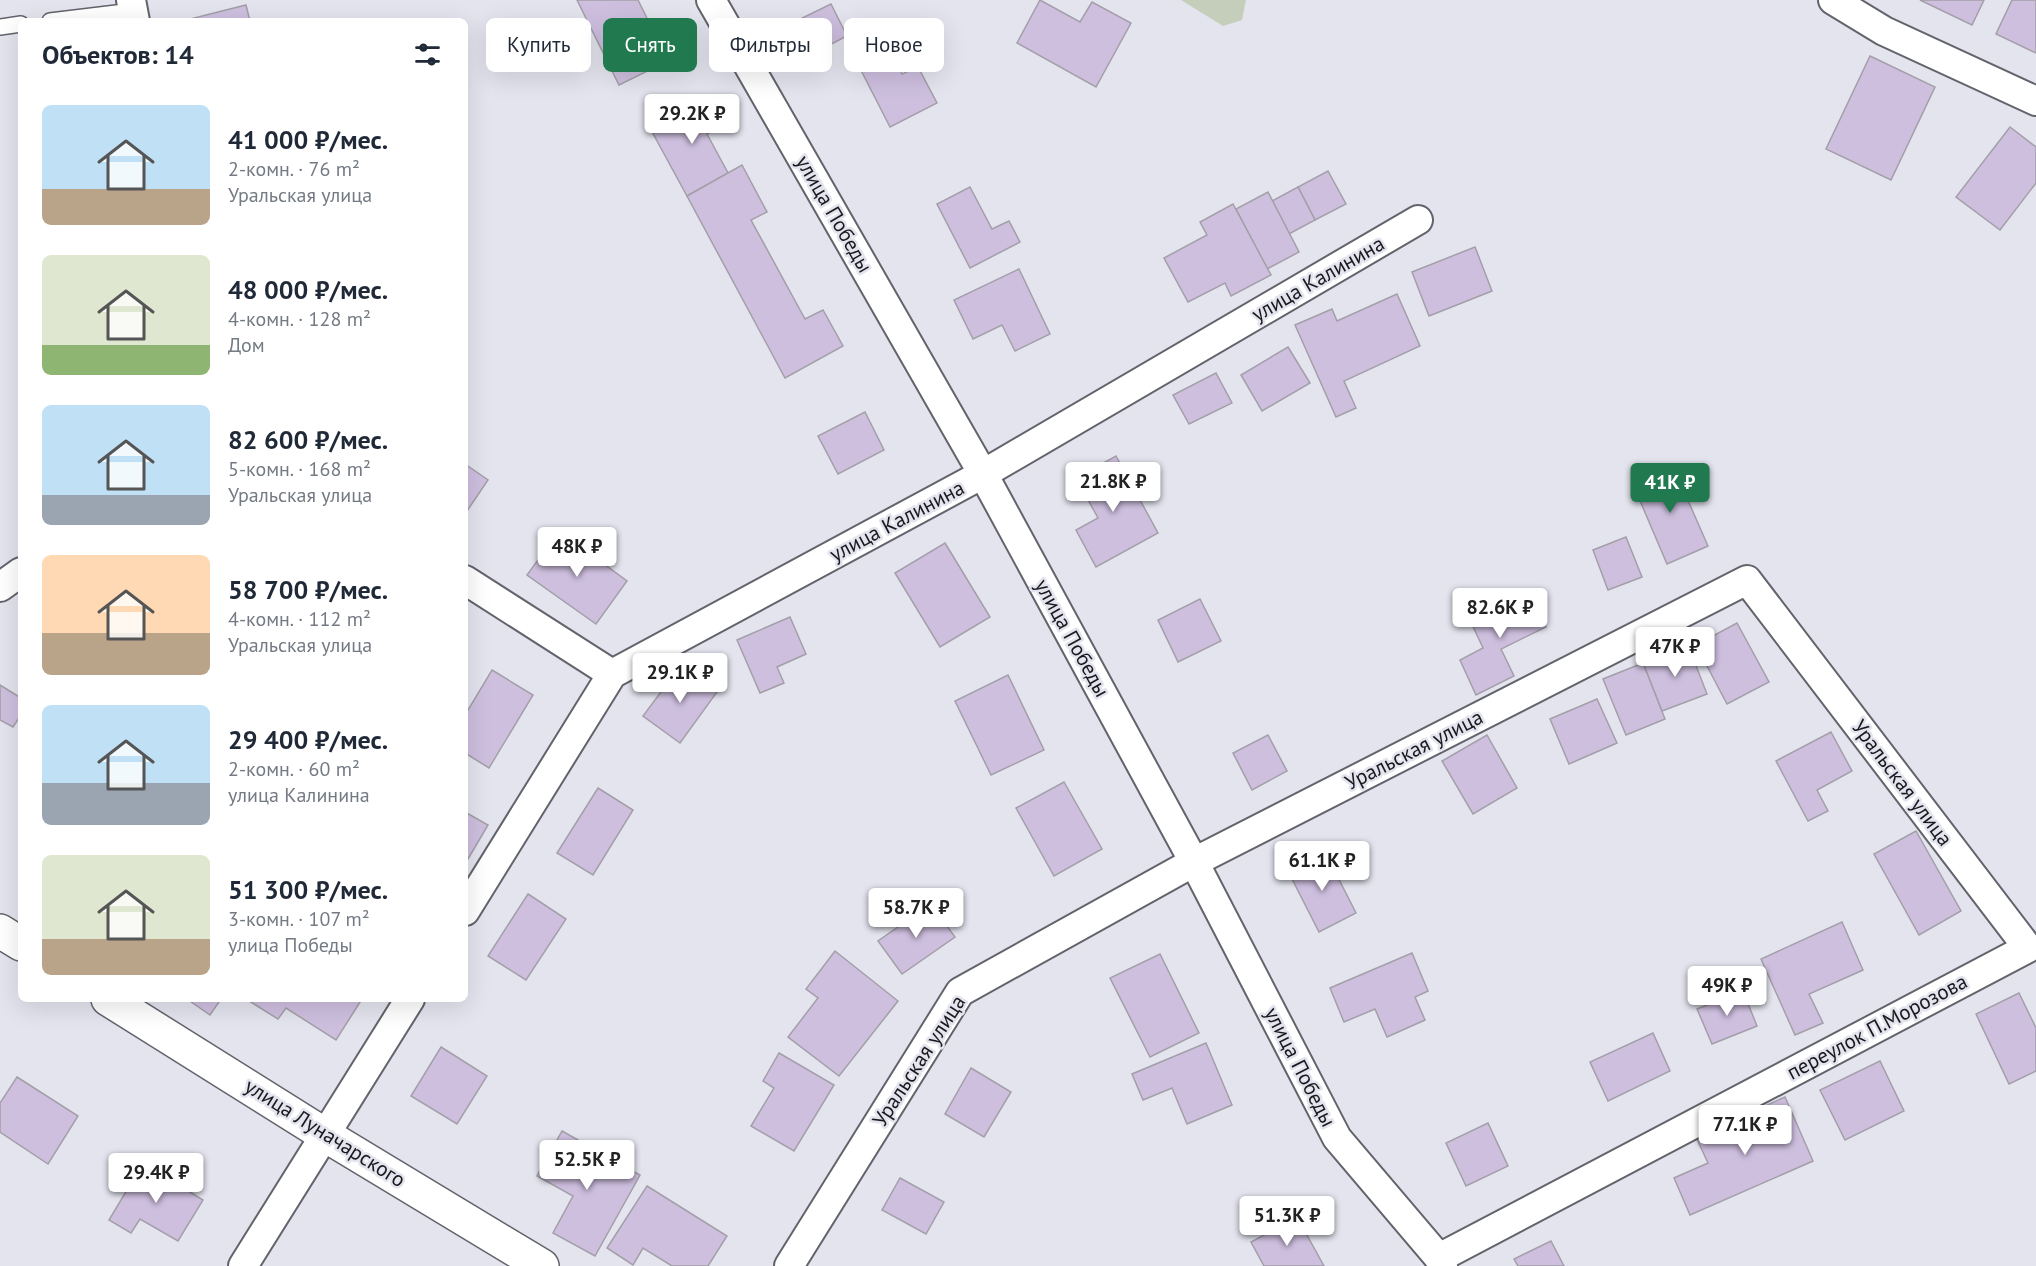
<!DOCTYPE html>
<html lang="ru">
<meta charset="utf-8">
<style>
:root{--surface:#fff;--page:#f6f6f7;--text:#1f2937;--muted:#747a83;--accent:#217a4f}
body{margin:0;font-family:"PT Sans",sans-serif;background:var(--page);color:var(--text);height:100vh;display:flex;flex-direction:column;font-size:22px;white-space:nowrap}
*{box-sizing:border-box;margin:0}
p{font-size:20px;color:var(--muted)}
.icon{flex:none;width:33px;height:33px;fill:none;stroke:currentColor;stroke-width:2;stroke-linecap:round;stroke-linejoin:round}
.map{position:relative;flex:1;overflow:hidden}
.side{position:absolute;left:18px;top:18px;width:450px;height:984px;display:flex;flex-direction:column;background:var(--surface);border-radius:9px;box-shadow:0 6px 24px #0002}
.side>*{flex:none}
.guide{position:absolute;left:486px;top:18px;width:570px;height:54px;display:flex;gap:12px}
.price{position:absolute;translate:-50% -51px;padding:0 14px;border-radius:6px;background:#fff;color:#222;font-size:20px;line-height:39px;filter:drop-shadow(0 2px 3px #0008)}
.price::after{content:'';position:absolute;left:50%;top:36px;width:18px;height:14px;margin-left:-9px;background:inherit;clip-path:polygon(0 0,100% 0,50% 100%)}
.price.on{background:var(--accent);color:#fff}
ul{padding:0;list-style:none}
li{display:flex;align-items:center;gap:18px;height:150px;padding:0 24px}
li span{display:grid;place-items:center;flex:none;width:168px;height:120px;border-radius:9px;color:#555}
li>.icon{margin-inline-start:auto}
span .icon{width:72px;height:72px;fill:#fffc;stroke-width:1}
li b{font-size:26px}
h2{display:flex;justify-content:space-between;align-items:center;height:72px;padding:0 24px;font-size:26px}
.tag{padding:0 21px;border-radius:9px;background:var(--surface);box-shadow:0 6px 24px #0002;font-size:21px;line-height:54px}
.tag.on{background:var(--accent);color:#fff}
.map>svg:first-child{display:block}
.green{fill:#c5ceba}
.building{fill:#cebfdf;stroke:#a39fa8;stroke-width:1.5}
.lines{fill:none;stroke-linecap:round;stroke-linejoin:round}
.lane-casing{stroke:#62636b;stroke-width:18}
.street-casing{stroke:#62636b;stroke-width:32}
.secondary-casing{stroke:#62636b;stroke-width:36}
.lane{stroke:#fff;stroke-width:15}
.street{stroke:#fff;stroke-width:28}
.secondary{stroke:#fff;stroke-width:33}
.labels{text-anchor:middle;stroke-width:5;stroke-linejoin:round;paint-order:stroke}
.street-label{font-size:21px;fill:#19191d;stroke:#e3e4ee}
</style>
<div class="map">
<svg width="2036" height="1266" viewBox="0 0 2036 1266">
<rect width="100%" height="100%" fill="#e3e4ee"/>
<!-- green -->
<path class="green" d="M1181,0H1246L1242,20L1223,26Z"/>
<!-- building -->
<g class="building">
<path d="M577,0H638L668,61L619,85Z"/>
<path d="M1040,0L1080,22L1092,2L1131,23L1096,87L1017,43Z"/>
<path d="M1920,0H1984L1972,25Z"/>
<path d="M2012,0H2036V53L1996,34Z"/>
<path d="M831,4L847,36L816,52L800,19Z"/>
<path d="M246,5L250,21H190V19Z"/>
<path d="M876,21L902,74L918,67L937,103L890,127L844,37Z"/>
<path d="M1870,56L1935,87L1891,180L1826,149Z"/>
<path d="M710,96L725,124L707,134L728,173L687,196L650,128Z"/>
<path d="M2010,127L2036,147V183L2000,230L1956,197Z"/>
<path d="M742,165L767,212L751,220L805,319L823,310L843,346L785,378L687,196Z"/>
<path d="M1328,171L1346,204L1315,220L1298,187Z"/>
<path d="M970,187L992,229L1009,221L1020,242L970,268L937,204Z"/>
<path d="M1298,187L1315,220L1289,234L1272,201Z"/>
<path d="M1268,192L1299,252L1267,269L1236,209Z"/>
<path d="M1233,204L1271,275L1231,296L1225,283L1188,302L1164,258L1207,235L1200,222Z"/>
<path d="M1475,247L1492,291L1429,316L1412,272Z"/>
<path d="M1019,269L1050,334L1015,351L1002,325L973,339L954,300Z"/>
<path d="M1397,294L1420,346L1344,381L1356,408L1336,417L1295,325L1332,309L1337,321Z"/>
<path d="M1288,347L1310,383L1262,411L1241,375Z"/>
<path d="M1216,373L1232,403L1189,424L1173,395Z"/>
<path d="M865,412L884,450L838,474L818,436Z"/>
<path d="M1116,456L1158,533L1096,567L1076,530L1098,518L1076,478Z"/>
<path d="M465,464L488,480L465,514Z"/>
<path d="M1672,464L1708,546L1667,564L1632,482Z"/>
<path d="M559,531L627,581L596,624L527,575Z"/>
<path d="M1626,537L1642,577L1608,590L1593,550Z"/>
<path d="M945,543L990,617L940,647L895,573Z"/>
<path d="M1528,590L1546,627L1501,649L1514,676L1476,695L1460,660L1483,648L1469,618Z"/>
<path d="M1200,599L1221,641L1178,662L1158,620Z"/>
<path d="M790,617L806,654L777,667L784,683L760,693L737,640Z"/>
<path d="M1737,623L1769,682L1727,704L1696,645Z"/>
<path d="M1688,645L1707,694L1662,711L1643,663Z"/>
<path d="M1643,663L1665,719L1626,735L1603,679Z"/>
<path d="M681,665L717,692L680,743L643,716Z"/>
<path d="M492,670L533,695L489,768L465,753V715Z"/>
<path d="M1008,675L1044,750L991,775L955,701Z"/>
<path d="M0,685L21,698V715L13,727L0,720Z"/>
<path d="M1597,699L1617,743L1569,764L1550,719Z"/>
<path d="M1831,732L1852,771L1817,790L1828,811L1808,821L1776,761Z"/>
<path d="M1268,735L1287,771L1252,790L1233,753Z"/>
<path d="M1487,735L1517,788L1473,814L1442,761Z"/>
<path d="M1064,782L1102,849L1054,876L1016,808Z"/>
<path d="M598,788L633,810L593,875L557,853Z"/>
<path d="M465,812L488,825L468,859L465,858Z"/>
<path d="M1916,831L1961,911L1919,935L1874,854Z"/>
<path d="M1325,852L1356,913L1319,932L1288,871Z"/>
<path d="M528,894L566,919L526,980L488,956Z"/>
<path d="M931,904L955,937L902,974L878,941Z"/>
<path d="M1842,922L1863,970L1809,994L1823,1023L1795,1035L1761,959Z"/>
<path d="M835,951L898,1001L839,1076L788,1037L818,998L806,989Z"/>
<path d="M1412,953L1428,991L1415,997L1425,1020L1387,1037L1375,1009L1344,1022L1330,988Z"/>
<path d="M1160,954L1199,1033L1150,1057L1110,978Z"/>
<path d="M1743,991L1757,1026L1712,1044L1697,1009Z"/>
<path d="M2019,993L2036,1028V1071L2009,1084L1976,1014Z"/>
<path d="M187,999H221L210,1015Z"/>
<path d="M246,999H362L336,1040L286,1008L278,1019Z"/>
<path d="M1653,1033L1670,1071L1608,1101L1590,1062Z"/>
<path d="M1206,1043L1232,1105L1187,1124L1172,1088L1143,1100L1132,1074Z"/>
<path d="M441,1047L487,1076L457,1124L411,1096Z"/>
<path d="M779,1053L834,1085L794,1151L751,1126L774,1088L763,1081Z"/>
<path d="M1880,1061L1904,1111L1845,1140L1820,1090Z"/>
<path d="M971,1068L1011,1092L984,1137L945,1114Z"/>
<path d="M17,1077L78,1116L48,1164L0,1132V1103Z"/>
<path d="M1785,1097L1813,1161L1690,1215L1674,1178L1708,1163L1696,1137Z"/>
<path d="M1488,1123L1508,1166L1466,1186L1446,1143Z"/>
<path d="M562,1131L640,1175L595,1256L553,1233L573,1196L537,1176Z"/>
<path d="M143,1163L203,1200L178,1241L140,1219L131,1233L109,1220Z"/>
<path d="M900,1178L944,1202L926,1234L882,1210Z"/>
<path d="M647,1186L727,1236L708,1266H672L643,1248L633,1265L607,1248Z"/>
<path d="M1297,1217L1324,1266H1264L1251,1242Z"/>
<path d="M1551,1241L1564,1266H1518L1514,1259Z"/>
</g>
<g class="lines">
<!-- lane casing -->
<g class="lane-casing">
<g id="lane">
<path d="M50,21L133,11"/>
<path d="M0,27L21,24"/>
</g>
</g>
<!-- street casing -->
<g class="street-casing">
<g id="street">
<path d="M131,0L135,21"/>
<path d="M711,0L983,474L1194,862L1337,1138L1439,1258L1443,1266"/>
<path d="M1833,0L1884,31L2036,101"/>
<path d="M465,580L612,674"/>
<path d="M0,587L21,572"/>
<path d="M465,911L612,674L983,474L1418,220"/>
<path d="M243,1266L410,999"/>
<path d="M789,1266L960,992L1194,862L1747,580L2028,948L1439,1258"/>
</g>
</g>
<!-- secondary casing -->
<g class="secondary-casing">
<g id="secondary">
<path d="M0,931L21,944"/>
<path d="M108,999L325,1135L542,1266"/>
</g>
</g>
<!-- lane -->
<use href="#lane" class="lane"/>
<!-- street -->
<use href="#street" class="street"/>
<!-- secondary -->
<use href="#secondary" class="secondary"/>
</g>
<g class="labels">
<!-- street labels -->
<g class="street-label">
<text transform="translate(834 214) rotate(60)" y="7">улица Победы</text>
<text transform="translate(1318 279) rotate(-30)" y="7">улица Калинина</text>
<text transform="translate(897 521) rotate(-28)" y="7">улица Калинина</text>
<text transform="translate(1072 638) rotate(61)" y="7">улица Победы</text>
<text transform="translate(1414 750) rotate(-27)" y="7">Уральская улица</text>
<text transform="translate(1902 783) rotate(53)" y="7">Уральская улица</text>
<text transform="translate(1877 1027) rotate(-28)" y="7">переулок П.Морозова</text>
<text transform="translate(919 1061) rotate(-57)" y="7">Уральская улица</text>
<text transform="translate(1300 1067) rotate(63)" y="7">улица Победы</text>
<text transform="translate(325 1133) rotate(32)" y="7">улица Луначарского</text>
</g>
</g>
</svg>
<b class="price" style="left:692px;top:145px">29.2K ₽</b>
<b class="price" style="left:1113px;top:513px">21.8K ₽</b>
<b class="price on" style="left:1670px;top:514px">41K ₽</b>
<b class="price" style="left:577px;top:578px">48K ₽</b>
<b class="price" style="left:1500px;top:639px">82.6K ₽</b>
<b class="price" style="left:1675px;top:678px">47K ₽</b>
<b class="price" style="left:680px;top:704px">29.1K ₽</b>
<b class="price" style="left:1322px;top:892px">61.1K ₽</b>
<b class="price" style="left:916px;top:939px">58.7K ₽</b>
<b class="price" style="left:1727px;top:1017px">49K ₽</b>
<b class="price" style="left:1745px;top:1156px">77.1K ₽</b>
<b class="price" style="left:587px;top:1191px">52.5K ₽</b>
<b class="price" style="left:156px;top:1204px">29.4K ₽</b>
<b class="price" style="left:1287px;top:1247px">51.3K ₽</b>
<div class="guide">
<a class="tag">Купить</a>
<a class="tag on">Снять</a>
<a class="tag">Фильтры</a>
<a class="tag">Новое</a>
</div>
<section class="side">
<h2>Объектов: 14<svg class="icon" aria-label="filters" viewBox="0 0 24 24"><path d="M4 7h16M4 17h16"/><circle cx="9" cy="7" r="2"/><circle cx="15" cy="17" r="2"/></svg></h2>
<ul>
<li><span style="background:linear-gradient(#bfe0f5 70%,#b9a48a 0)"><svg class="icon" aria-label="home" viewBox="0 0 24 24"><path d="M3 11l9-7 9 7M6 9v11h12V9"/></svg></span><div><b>41 000 ₽/мес.</b><p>2-комн. · 76 m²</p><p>Уральская улица</p></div></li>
<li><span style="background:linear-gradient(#dfe7d0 75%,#8fb573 0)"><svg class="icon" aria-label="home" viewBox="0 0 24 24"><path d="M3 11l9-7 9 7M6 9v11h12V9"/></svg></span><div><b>48 000 ₽/мес.</b><p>4-комн. · 128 m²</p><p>Дом</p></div></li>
<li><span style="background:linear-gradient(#bfe0f5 75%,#9aa5b1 0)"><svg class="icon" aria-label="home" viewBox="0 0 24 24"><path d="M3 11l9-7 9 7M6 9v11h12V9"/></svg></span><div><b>82 600 ₽/мес.</b><p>5-комн. · 168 m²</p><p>Уральская улица</p></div></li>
<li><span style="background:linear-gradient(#ffd9b3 65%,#b9a48a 0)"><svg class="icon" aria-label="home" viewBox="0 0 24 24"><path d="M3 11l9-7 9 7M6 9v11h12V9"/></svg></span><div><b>58 700 ₽/мес.</b><p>4-комн. · 112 m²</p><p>Уральская улица</p></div></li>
<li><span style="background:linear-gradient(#bfe0f5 65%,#9aa5b1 0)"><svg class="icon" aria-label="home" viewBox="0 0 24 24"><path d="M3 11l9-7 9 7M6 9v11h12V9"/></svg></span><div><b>29 400 ₽/мес.</b><p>2-комн. · 60 m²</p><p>улица Калинина</p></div></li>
<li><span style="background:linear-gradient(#dfe7d0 70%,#b9a48a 0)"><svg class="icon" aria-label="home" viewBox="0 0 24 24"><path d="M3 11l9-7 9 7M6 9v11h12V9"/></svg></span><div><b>51 300 ₽/мес.</b><p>3-комн. · 107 m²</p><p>улица Победы</p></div></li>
</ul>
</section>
</div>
